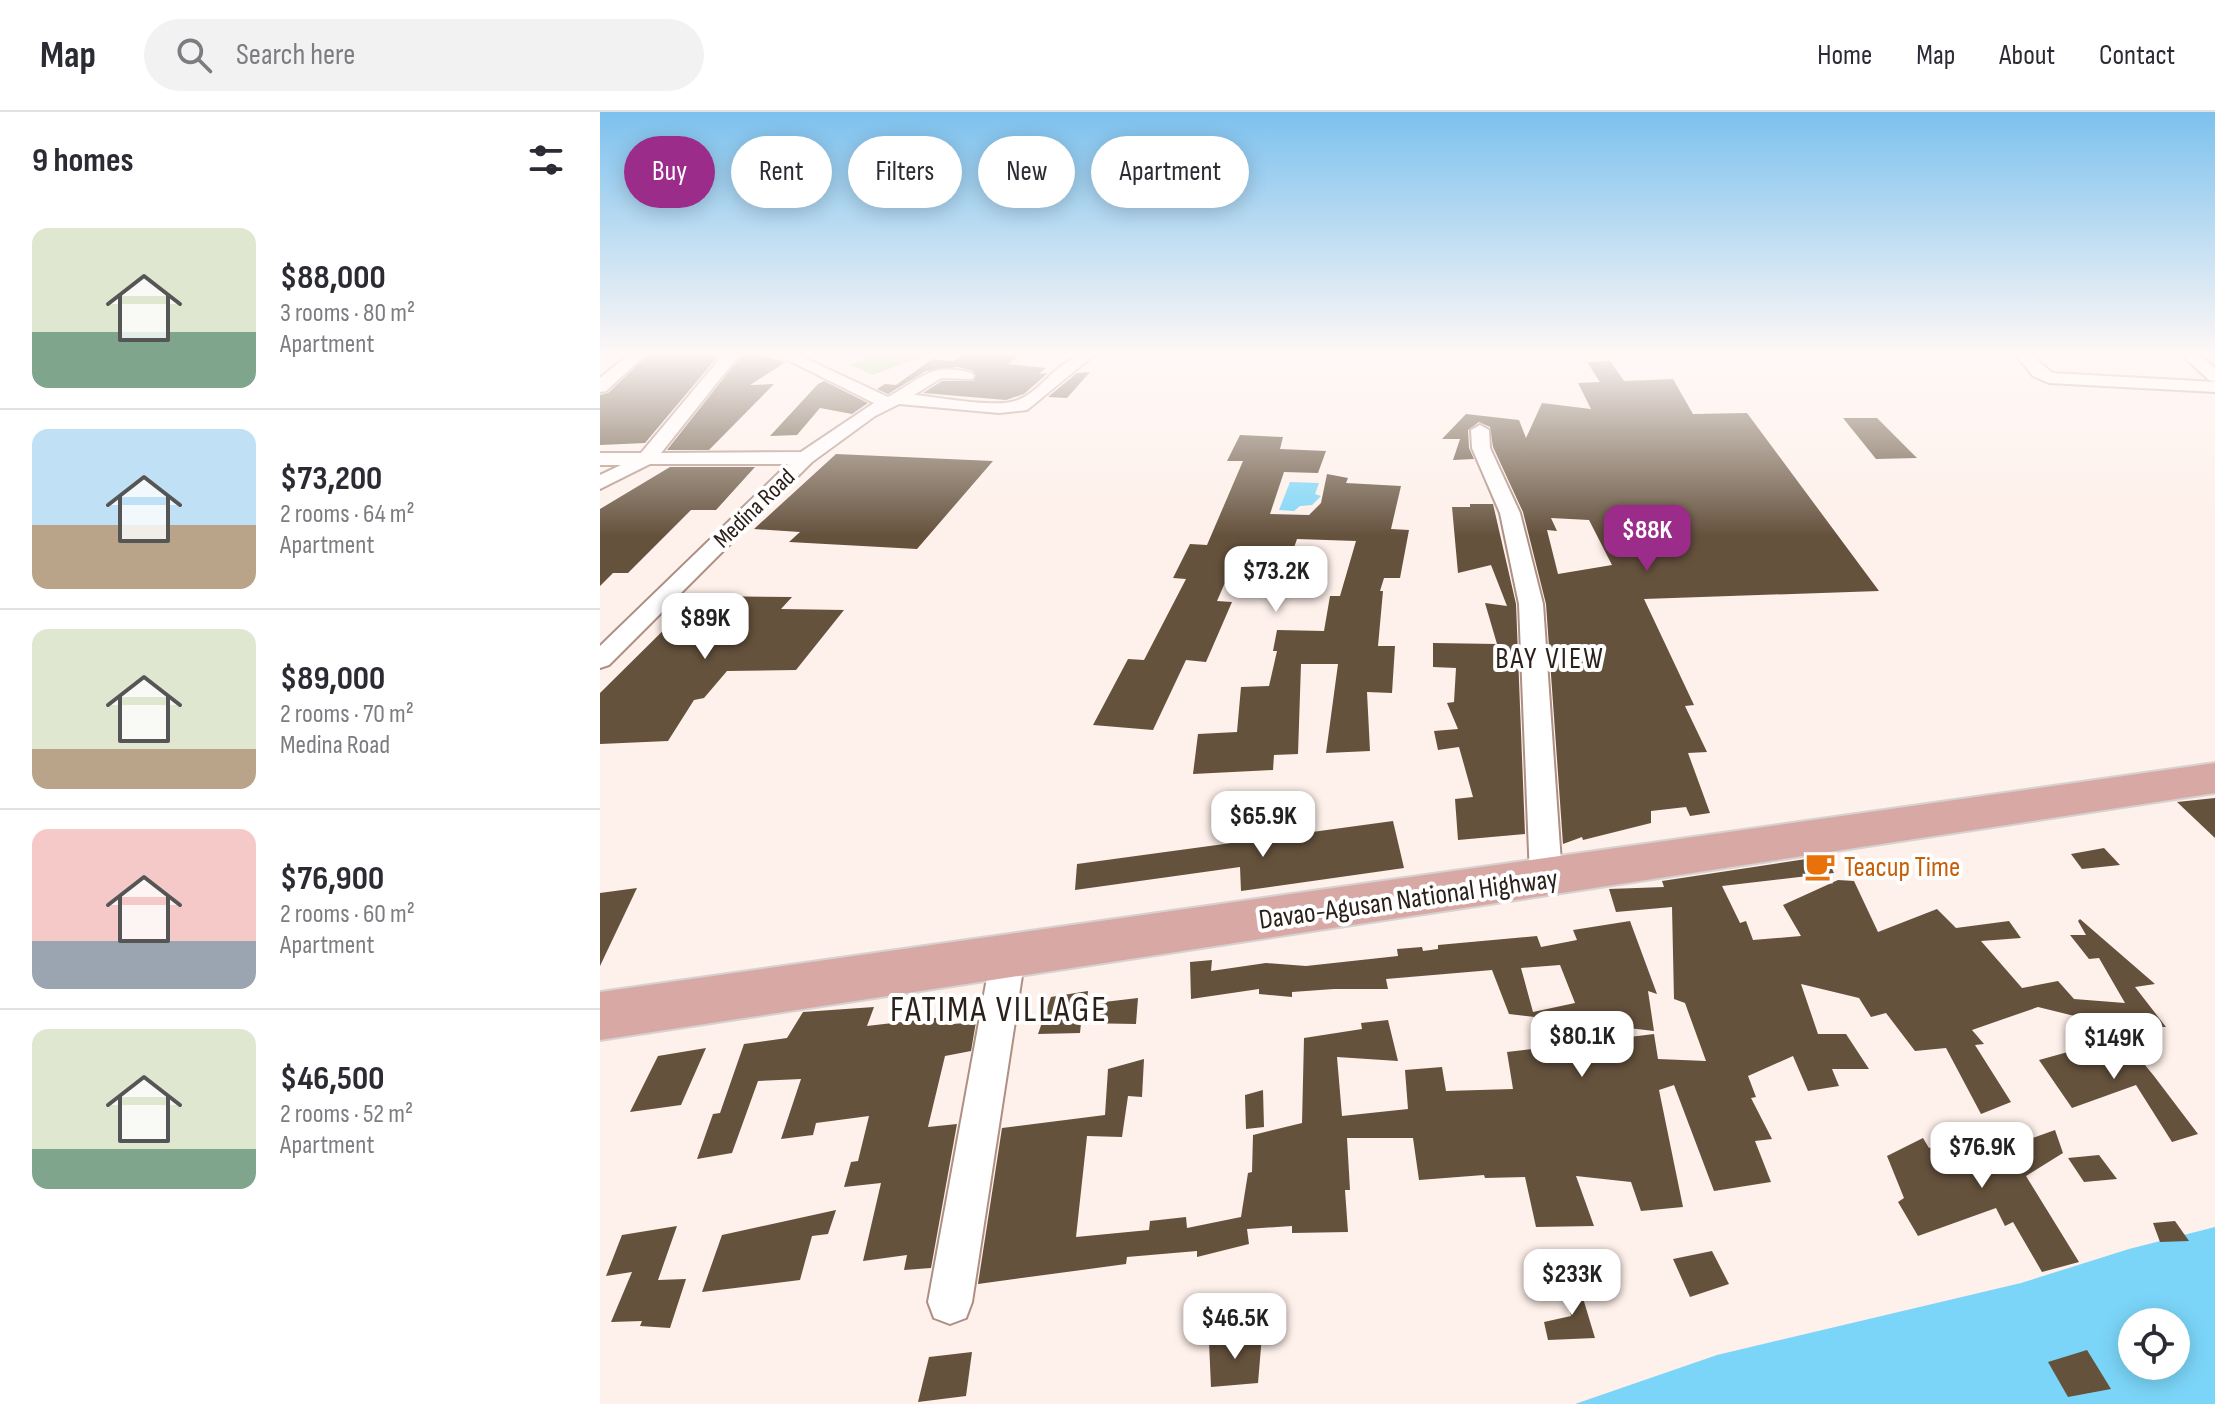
<!DOCTYPE html>
<meta charset="utf-8">
<style>
:root{--surface:#fff;--page:#f2f2f3;--text:#2b2b33;--muted:#7c7c81;--line:#e1e1e2;--accent:#9c2c8a}
body{margin:0;font-family:"Sofia Sans Condensed",sans-serif;background:var(--page);color:var(--text);height:100vh;display:flex;flex-direction:column;font-size:30px;white-space:nowrap}
*{box-sizing:border-box;margin:0}
p{font-size:26px;color:var(--muted)}
.icon{flex:none;width:44px;height:44px;fill:none;stroke:currentColor;stroke-width:2;stroke-linecap:round;stroke-linejoin:round}
.map{position:relative;flex:1;overflow:hidden}
.sheet{display:flex;flex-direction:column;background:var(--surface);width:600px}
.sheet>*{flex:none}
.hud{position:absolute;left:24px;top:24px;width:760px;height:72px;display:flex;gap:16px}
.tools{position:absolute;left:1518px;top:1196px;display:grid;gap:16px}
.tools a{display:grid;place-items:center;width:72px;height:72px;border-radius:50%;background:var(--surface);box-shadow:0 4px 20px #0003;font-size:40px}
.price{position:absolute;translate:-50% -68px;padding:0 18px;border-radius:16px;background:#fff;color:#222;font-size:26px;line-height:52px;filter:drop-shadow(0 2px 4px #0008)}
.price::after{content:'';position:absolute;left:50%;top:48px;width:24px;height:18px;margin-left:-12px;background:inherit;clip-path:polygon(0 0,100% 0,50% 100%)}
.price.selected{background:var(--accent);color:#fff}
ul{padding:0;list-style:none}
li{display:flex;align-items:center;gap:24px;height:200px;padding:0 32px}
li+li{border-top:2px solid var(--line)}
li span{display:grid;place-items:center;flex:none;width:224px;height:160px;border-radius:16px;color:#555}
li>.icon{margin-inline-start:auto}
span .icon{width:96px;height:96px;fill:#fffc;stroke-width:1}
li b{font-size:34px}
h2{display:flex;justify-content:space-between;align-items:center;height:96px;padding:0 32px;font-size:34px}
.pill{padding:0 28px;border-radius:36px;background:var(--surface);box-shadow:0 4px 20px #0003;font-size:28px;line-height:72px}
.pill.selected{background:var(--accent);color:#fff}
header{display:flex;align-items:center;gap:48px;box-sizing:border-box;height:112px;padding:0 40px;background:var(--surface);border-bottom:2px solid var(--line)}
header strong{font-size:38px}
nav{display:flex;gap:44px;margin-inline-start:auto;font-size:28px}
.search{width:560px;height:72px;background:var(--page);display:flex;align-items:center;gap:20px;box-sizing:border-box;padding:0 28px;border-radius:44px;color:var(--muted);font-size:30px}
main{display:flex;flex:1;min-height:0}
.map>svg:first-child{display:block}
.forest{fill:#93d182}
.water{fill:#7bd5f8;fill-rule:evenodd}
.building{fill:#65523d;fill-rule:evenodd}
.lines{fill:none;stroke-linecap:round;stroke-linejoin:round}
.street-casing{stroke:#ad8f83;stroke-width:4}
.primary-casing{stroke:#d5d2d1;stroke-width:4}
.street{fill:#fff;fill-rule:evenodd}
.primary{fill:#d8a9a4;fill-rule:evenodd}
.labels{text-anchor:middle;stroke-width:8;stroke-linejoin:round;paint-order:stroke}
.far-street-label{font-size:24px;fill:#2c201b;stroke:#fff}
.food-label{font-size:28px;fill:#c56008;stroke:#fff;text-anchor:start}
.street-label{font-size:28px;fill:#2c201b;stroke:#fff}
.neighbourhood-label{font-size:30px;letter-spacing:2px;fill:#2c201b;stroke:#fff}
.near-neighbourhood-label{font-size:36px;letter-spacing:2px;fill:#2c201b;stroke:#fff}
</style>
<header>
<strong>Map</strong>
<div class="search"><svg class="icon" aria-label="search" viewBox="0 0 24 24"><circle cx="10" cy="10" r="6"/><path d="M15 15l6 6"/></svg>Search here</div>
<nav><a>Home</a><a>Map</a><a>About</a><a>Contact</a></nav>
</header>
<main>
<section class="sheet">
<h2>9 homes<svg class="icon" aria-label="filters" viewBox="0 0 24 24"><path d="M4 7h16M4 17h16"/><circle cx="9" cy="7" r="2"/><circle cx="15" cy="17" r="2"/></svg></h2>
<ul>
<li><span style="background:linear-gradient(#dfe7d0 65%,#7fa58c 0)"><svg class="icon" aria-label="home" viewBox="0 0 24 24"><path d="M3 11l9-7 9 7M6 9v11h12V9"/></svg></span><div><b>$88,000</b><p>3 rooms · 80 m²</p><p>Apartment</p></div></li>
<li><span style="background:linear-gradient(#bfe0f5 60%,#b9a48a 0)"><svg class="icon" aria-label="home" viewBox="0 0 24 24"><path d="M3 11l9-7 9 7M6 9v11h12V9"/></svg></span><div><b>$73,200</b><p>2 rooms · 64 m²</p><p>Apartment</p></div></li>
<li><span style="background:linear-gradient(#dfe7d0 75%,#b9a48a 0)"><svg class="icon" aria-label="home" viewBox="0 0 24 24"><path d="M3 11l9-7 9 7M6 9v11h12V9"/></svg></span><div><b>$89,000</b><p>2 rooms · 70 m²</p><p>Medina Road</p></div></li>
<li><span style="background:linear-gradient(#f6c9c9 70%,#9aa5b1 0)"><svg class="icon" aria-label="home" viewBox="0 0 24 24"><path d="M3 11l9-7 9 7M6 9v11h12V9"/></svg></span><div><b>$76,900</b><p>2 rooms · 60 m²</p><p>Apartment</p></div></li>
<li><span style="background:linear-gradient(#dfe7d0 75%,#7fa58c 0)"><svg class="icon" aria-label="home" viewBox="0 0 24 24"><path d="M3 11l9-7 9 7M6 9v11h12V9"/></svg></span><div><b>$46,500</b><p>2 rooms · 52 m²</p><p>Apartment</p></div></li>
</ul>
</section>
<div class="map">
<svg width="1615" height="1292" viewBox="0 0 1615 1292">
<rect width="100%" height="100%" fill="#fef0ea"/>
<!-- forest -->
<path class="forest" d="M272,243H325L273,263L251,253Z"/>
<!-- water -->
<g class="water">
<path d="M690,370L719,371L715,382L721,384L712,393L700,394L694,399L679,398Z"/>
<path d="M1615,1115V1292H975L1117,1243L1421,1171L1529,1137ZM1532,1210H1576V1254H1532Z"/>
</g>
<!-- building -->
<g class="building">
<path d="M48,243H119L45,331L0,333V283L8,281Z"/>
<path d="M142,243H159L186,250L150,273L174,272L109,338H67Z"/>
<path d="M363,243H420L408,252L446,256L439,262L448,261L424,282L406,288L323,281L342,269H374V259L358,255L326,259L288,282L277,277L285,272L296,273L332,247L353,249Z"/>
<path d="M1010,249L1024,269L1073,267L1093,302L1147,301L1279,479L1044,487L1094,593L1085,594L1107,640L1088,641L1110,701L1090,704L1086,695L1051,699V711L983,728L982,725L963,732L946,492L923,400L893,335L890,315L879,310L868,318L869,336L874,347L853,348L860,327H842L866,302L919,308L926,326L942,291L991,297L978,271L1000,270L987,250ZM951,406L989,408L1012,453L958,462L947,418L957,419Z"/>
<path d="M490,260L467,286L448,285L477,261Z"/>
<path d="M224,269L268,291L252,302L220,296L197,323L170,324L218,272Z"/>
<path d="M1243,306H1277L1317,346L1276,347Z"/>
<path d="M640,323L683,325L680,337L726,339L718,361L684,360L670,402L709,403L721,391L727,362L748,366L746,371L801,374L791,417L809,418L800,466H784L780,479H783L778,534H795L792,581L767,580L770,639L726,641L738,552H701L698,642L674,643L673,658L593,662L598,622L637,620L641,575L669,574L677,539H673L677,518L724,519L730,484H740L756,429L697,427L688,453L634,450L617,489L632,490L606,550L586,548L553,618L493,613L528,547L544,548L586,467L573,466L590,432L607,433L643,349H627Z"/>
<path d="M236,342L393,349L317,437L189,430L200,420L154,417Z"/>
<path d="M70,355H155L116,398H91L28,461H13L0,474V397Z"/>
<path d="M870,392H893L916,492L925,722L858,728L855,687L873,685L859,635L838,638L834,619L858,617L847,591L854,590L856,556L833,555V531L897,532L885,491L907,494L891,453L858,461L852,395H870Z"/>
<path d="M98,484L192,485L181,497L244,498L196,558L127,559L104,586L94,588L68,629L0,632V581Z"/>
<path d="M1615,686V726L1577,690Z"/>
<path d="M793,709L804,756L641,779L640,755L475,778L477,752Z"/>
<path d="M1504,736L1520,753L1482,757L1471,742Z"/>
<path d="M1226,744L1234,761L1122,774L1140,811L1146,809L1153,828L1201,824L1183,793L1238,768L1254,769L1278,820L1337,797L1356,816L1409,809L1421,826L1381,829L1422,876L1458,869L1474,887L1525,891L1499,846L1489,847L1470,823H1486L1478,809L1480,807L1555,872L1535,875L1566,915L1515,914L1438,895L1372,918L1384,932L1375,933L1411,990L1381,1002L1346,936L1315,939L1286,901L1271,905L1259,886L1201,872L1218,922H1246L1269,957H1232L1239,974L1208,979L1193,944L1148,964L1156,985L1151,986L1172,1027L1155,1029L1171,1070L1114,1079L1074,973L1059,978L1083,1095L1041,1099L1031,1070L976,1064L994,1114L936,1115L925,1065L885,1066L884,1063L819,1068L813,1026H747L750,1078H745L748,1120L692,1121V1114L647,1117L649,1132L597,1145V1139L527,1145L526,1152L378,1172L402,1016L505,1003L508,957L544,947L542,985L528,984L522,1025L487,1024L476,1125L549,1118L550,1109L586,1105L587,1116L641,1105L648,1061L652,1060L653,1023L702,1011L704,926L762,917L761,911L788,908L798,949L737,945L742,1004L808,997L805,958L842,955L846,979L913,977L907,940L1054,922L1058,947L1106,949L1085,891L1074,887L1072,795L1016,800L1009,777L1064,775L1062,769Z"/>
<path d="M37,776L0,854V781Z"/>
<path d="M1030,809L1057,882L1048,879L1054,919L909,902L892,858L786,867L788,877H734L692,880V885L659,882V877L591,887L590,850L612,848L611,859L666,851L706,854L798,844L797,837L822,835L823,839L838,837V833L937,824L941,835L977,828L973,818ZM960,853L975,891L933,900L921,856Z"/>
<path d="M488,879L487,892L538,886L536,912L481,911L480,921L438,922L451,885Z"/>
<path d="M274,895L267,914L344,905L342,913L376,910L371,939L345,944L328,1015L357,1012L331,1156L304,1158L307,1143L263,1149L281,1071L244,1075L251,1050L258,1049L269,1004L216,1011L213,1023L181,1027L201,967L158,969L132,1041L97,1047L113,1002L120,1001L144,932L187,926L203,900Z"/>
<path d="M1522,925L1554,964L1598,1022L1572,1030L1536,973L1472,996L1439,948Z"/>
<path d="M106,936L81,993L30,1000L58,944Z"/>
<path d="M663,978L664,1015L646,1017L645,983Z"/>
<path d="M1455,1018L1463,1041L1426,1064L1479,1150L1442,1160L1413,1110L1405,1114L1396,1096L1318,1124L1298,1090L1304,1086L1287,1044L1323,1026L1329,1036L1384,1022L1389,1042Z"/>
<path d="M1499,1043L1517,1067L1484,1070L1468,1046Z"/>
<path d="M236,1098L228,1122L212,1124L200,1168L102,1180L122,1123Z"/>
<path d="M1575,1109L1589,1129L1560,1130L1553,1111Z"/>
<path d="M77,1114L58,1168L86,1167L70,1216L40,1214L42,1209L11,1210L32,1160L6,1164L22,1123Z"/>
<path d="M1112,1139L1129,1172L1090,1185L1073,1147Z"/>
<path d="M976,1163L995,1226L948,1228L944,1210L971,1204L964,1166Z"/>
<path d="M662,1223L658,1271L611,1275L609,1230Z"/>
<path d="M1487,1238L1511,1277L1468,1285L1448,1250Z"/>
<path d="M372,1240L366,1284L318,1290L329,1245Z"/>
</g>
<g class="lines">
<!-- street casing -->
<g class="street-casing">
<g id="street">
<path d="M28,243H45L6,279L0,280V266Z"/>
<path d="M123,243H139L61,341L201,340L274,291L178,243H198L288,285C323,266 329,250 372,261L374,264L372,267L341,266L314,283C338,285 395,296 415,289C445,280 456,242 494,243L427,298L399,301L299,292L275,304L212,350L9,553L0,556V534L188,352H50L0,377V363L21,353H0V341H41Z"/>
<path d="M1416,243H1432L1452,261L1615,270V280L1449,271L1433,264Z"/>
<path d="M1582,243H1599L1615,256V270L1609,268Z"/>
<path d="M880,313L889,318L890,336L920,401L943,492L962,765L957,774L946,777L935,774L930,765L919,492L900,401L872,336L871,318Z"/>
<path d="M408,830L420,834L425,844L372,1190L366,1206L350,1212L334,1206L328,1190L391,844L396,834Z"/>
</g>
</g>
<!-- primary casing -->
<g class="primary-casing">
<path id="primary" d="M1615,651V681L0,928V880Z"/>
</g>
<!-- street -->
<use href="#street" class="street"/>
<!-- primary -->
<use href="#primary" class="primary"/>
</g>
<!-- sky -->
<linearGradient id="sky" x2="0" y2="1"><stop stop-color="#7cc1ee"/><stop offset="0.57" stop-color="#fff8f6"/><stop offset="1" stop-color="#fff8f6" stop-opacity="0"/></linearGradient>
<rect width="1615" height="424" fill="url(#sky)"/>
<!-- icons -->
<defs>
<g id="cafe-bare" transform="scale(2.4)"><path d="M-5.5-4.5H6V0H3Q3 3.5 0 3.5H-2.5Q-5.5 3.5-5.5 0ZM3-3.2v2h1.7v-2ZM-6 4.5H4V6H-6Z" fill="#e8710a" stroke="#fff" stroke-width="2.5" paint-order="stroke"/></g>
</defs>
<g fill-rule="evenodd">
<use href="#cafe-bare" x="1220" y="754"/>
</g>
<g class="labels">
<!-- far-street labels -->
<g class="far-street-label">
<text transform="translate(154 396) rotate(-44)" y="8">Medina Road</text>
</g>
<!-- food labels -->
<g class="food-label">
<text x="1244" y="764">Teacup Time</text>
</g>
<!-- street labels -->
<g class="street-label">
<text transform="translate(808 786) rotate(-8)" y="10">Davao-Agusan National Highway</text>
</g>
<!-- neighbourhood labels -->
<g class="neighbourhood-label">
<text x="950" y="556">BAY VIEW</text>
</g>
<!-- near-neighbourhood labels -->
<g class="near-neighbourhood-label">
<text x="399" y="909">FATIMA VILLAGE</text>
</g>
</g>
</svg>
<div class="tools">
<a><svg class="icon" aria-label="locate" viewBox="0 0 24 24"><circle cx="12" cy="12" r="6"/><path d="M12 2v4M12 18v4M2 12h4M18 12h4"/></svg></a>
</div>
<b class="price selected" style="left:1047px;top:461px">$88K</b>
<b class="price" style="left:676px;top:502px">$73.2K</b>
<b class="price" style="left:105px;top:549px">$89K</b>
<b class="price" style="left:663px;top:747px">$65.9K</b>
<b class="price" style="left:982px;top:967px">$80.1K</b>
<b class="price" style="left:1514px;top:969px">$149K</b>
<b class="price" style="left:1382px;top:1078px">$76.9K</b>
<b class="price" style="left:972px;top:1205px">$233K</b>
<b class="price" style="left:635px;top:1249px">$46.5K</b>
<div class="hud">
<a class="pill selected">Buy</a>
<a class="pill">Rent</a>
<a class="pill">Filters</a>
<a class="pill">New</a>
<a class="pill">Apartment</a>
</div>
</div>
</main>
